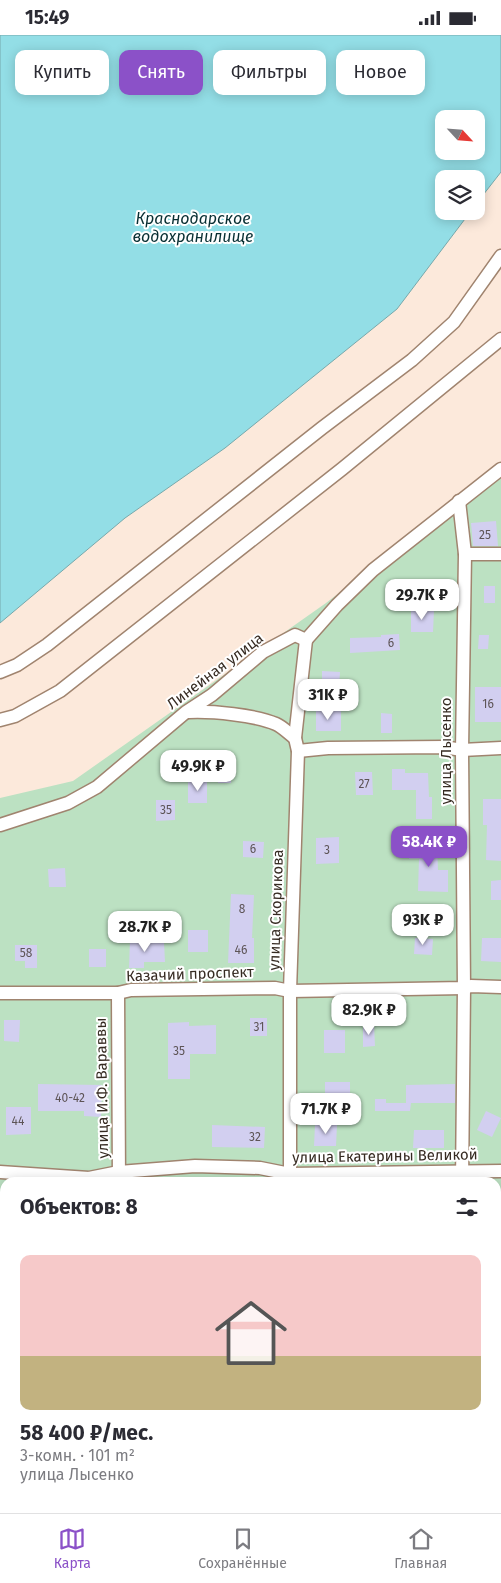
<!DOCTYPE html>
<html lang="ru">
<meta charset="utf-8">
<style>
:root{--surface:#fff;--page:#f2f2f3;--text:#2b2b33;--muted:#7c7c81;--line:#e1e1e2;--accent:#8b51c8}
body{margin:0;font-family:"Fira Sans",sans-serif;background:var(--page);color:var(--text);height:100vh;display:flex;flex-direction:column;font-size:19px;white-space:nowrap}
*{box-sizing:border-box;margin:0}
p{font-size:16px;color:var(--muted)}
.icon{flex:none;width:28px;height:28px;fill:none;stroke:currentColor;stroke-width:2;stroke-linecap:round;stroke-linejoin:round}
.map{position:relative;flex:1;overflow:hidden}
.details{position:absolute;left:0px;top:1142px;width:501px;height:336px;display:flex;flex-direction:column;background:var(--surface);border-radius:15px 15px 0 0;box-shadow:0 2px 12px #0003}
.details>*{flex:none}
.top-card{position:absolute;left:15px;top:15px;width:471px;height:45px;display:flex;gap:10px}
.needle{width:32px;rotate:116deg}
.fabs{position:absolute;left:435px;top:75px;display:grid;gap:10px}
.fabs a{display:grid;place-items:center;width:50px;height:50px;border-radius:10px;background:var(--surface);box-shadow:0 2px 12px #0003;font-size:25px}
.price{position:absolute;translate:-50% -42px;padding:0 11px;border-radius:10px;background:#fff;color:#222;font-size:16px;line-height:32px;filter:drop-shadow(0 1px 2px #0008)}
.price::after{content:'';position:absolute;left:50%;top:30px;width:15px;height:11px;margin-left:-8px;background:inherit;clip-path:polygon(0 0,100% 0,50% 100%)}
.price.selected{background:var(--accent);color:#fff}
ul{padding:0;list-style:none}
li{display:grid;align-content:center;gap:10px;height:265px;padding:0 20px}
li span{display:grid;place-items:center;height:155px;border-radius:10px;color:#555}
li>.icon{margin-inline-start:auto}
span .icon{width:90px;height:90px;fill:#fffc;stroke-width:1}
li b{font-size:21px}
h2{display:flex;justify-content:space-between;align-items:center;height:60px;padding:0 20px;font-size:21px}
.chip{padding:0 18px;border-radius:10px;background:var(--surface);box-shadow:0 2px 12px #0003;font-size:18px;line-height:45px}
.chip.selected{background:var(--accent);color:#fff}
.status{display:flex;justify-content:space-between;align-items:center;height:35px;padding:0 25px;background:var(--surface);direction:ltr}
.status svg{height:14px;fill:currentColor}
.menu{display:flex;justify-content:space-around;align-items:center;height:70px;border-top:1px solid var(--line);background:var(--surface);font-size:14px;color:var(--muted)}
.menu a{display:grid;justify-items:center;gap:2px}
.menu .selected{color:var(--accent)}
.map>svg:first-child{display:block}
.green{fill:#bce1c2;fill-rule:evenodd}
.water{fill:#93dee6;stroke:#77a8ab;fill-rule:evenodd}
.building{fill:#d2cff0}
.lines{fill:none;stroke-linecap:round;stroke-linejoin:round}
.minor-casing{stroke:#a0846f;stroke-width:15}
.minor{stroke:#fff;stroke-width:12}
.labels{text-anchor:middle;stroke-width:4;stroke-linejoin:round;paint-order:stroke}
.number-label{font-size:12px;fill:#5d5456}
.street-label{font-size:15px;fill:#362b22;stroke:#fff}
.water-label{font-size:16px;font-style:italic;fill:#082f33;stroke:#fff}
</style>
<div class="status"><b>15:49</b><svg viewBox="0 0 49 12"><path d="M0 12V9h3v3zM5 12V6h3v6zM10 12V3h3v9zM15 12V0h3v12zM26 1h20v11H26zM47 4h2v5h-2z"/></svg></div>
<div class="map">
<svg width="501" height="1478" viewBox="0 0 501 1478">
<rect width="100%" height="100%" fill="#fce9db"/>
<!-- green -->
<path class="green" d="M501,433V1478H0V763L73,746L326,568ZM5,1148H496V1474H5Z"/>
<!-- water -->
<path class="water" d="M0,0H501V137L476,169V144H444V176H471L397,274L225,413L125,483L0,588ZM444,84H476V116H444Z"/>
<!-- building -->
<g class="building">
<path d="M496,486L498,511H473L471,488Z"/>
<rect x="484" y="551" width="11" height="17"/>
<path d="M411,574L434,575L433,597H411Z"/>
<path d="M399,599L400,615L350,618V603L381,602V600Z"/>
<path d="M479,600H489L488,614H478Z"/>
<path d="M322,636L340,637L339,651H322Z"/>
<rect x="475" y="652" width="26" height="35"/>
<rect x="316" y="675" width="25" height="21"/>
<path d="M381,678L392,679V698H381Z"/>
<rect x="218" y="728" width="13" height="20"/>
<path d="M392,734H405V738H428L429,762H432V784H416V755H392Z"/>
<path d="M355,737H372L373,760H356Z"/>
<rect x="188" y="746" width="19" height="22"/>
<path d="M483,764H501V826L486,825L487,790H483Z"/>
<path d="M156,765H175V785L156,786Z"/>
<path d="M339,802V828L316,829V803Z"/>
<path d="M243,806L264,807L263,823L243,822Z"/>
<path d="M409,807H428V811H437L438,835H448V857L418,856L419,824H409Z"/>
<path d="M65,833L66,852H49L48,834Z"/>
<path d="M501,845V865H491V846Z"/>
<path d="M231,859L254,860L252,903H254V928H228Z"/>
<rect x="188" y="895" width="20" height="22"/>
<path d="M415,903L433,904L432,920L414,919Z"/>
<path d="M482,903H501V927L481,926Z"/>
<path d="M130,904L144,905V908L164,907L165,927H144V933H129Z"/>
<path d="M15,910H37V933H25V926H15Z"/>
<rect x="89" y="914" width="17" height="18"/>
<rect x="250" y="983" width="17" height="18"/>
<path d="M4,985H20L19,1007L4,1006Z"/>
<path d="M189,987V991L216,990V1019H190V1044H168V988Z"/>
<path d="M363,990H374L375,1011L363,1012Z"/>
<rect x="324" y="995" width="21" height="23"/>
<path d="M325,1047H350V1059H345V1066H325Z"/>
<path d="M38,1049L102,1050L101,1082L84,1081V1076H38Z"/>
<path d="M455,1049V1068H408H411L410,1076H375V1064H386V1068H406V1050Z"/>
<path d="M6,1072H31V1099L6,1100Z"/>
<path d="M486,1076L501,1083L492,1102L477,1095Z"/>
<path d="M212,1090L265,1092L264,1113L212,1112Z"/>
<path d="M315,1090H337L336,1111H314Z"/>
<path d="M414,1095H444V1113H413Z"/>
</g>
<g class="lines">
<!-- minor casing -->
<g class="minor-casing">
<g id="minor">
<path d="M459,466L465,519L462,715L464,953L462,1148"/>
<path d="M465,519H501"/>
<path d="M0,637L17,630L47,610L322,393L412,325L454,287L501,221"/>
<path d="M189,677C212,676 255,680 276,689C283,692 289,699 295,703"/>
<path d="M0,685L15,681L60,656L342,434L501,304"/>
<path d="M298,716L328,713L444,712L462,715L501,713"/>
<path d="M0,790L68,768L97,752L186,677L212,660L263,617L295,600L306,605L337,570L373,535L501,434"/>
<path d="M0,958H118L131,955L275,953L290,956L464,953L471,951L501,952"/>
<path d="M118,958L119,1148"/>
<path d="M0,1137L89,1143L119,1137L195,1131L260,1133L290,1139L501,1136"/>
<path d="M290,1148V956L298,716L295,703L306,605"/>
<path d="M496,1411H501"/>
<path d="M0,1414H5"/>
<path d="M119,1474V1478"/>
<path d="M295,1474V1478"/>
<path d="M464,1474L465,1478"/>
</g>
</g>
<!-- minor -->
<use href="#minor" class="minor"/>
</g>
<g class="labels">
<!-- number labels -->
<g class="number-label">
<text x="485" y="504">25</text>
<text x="391" y="612">6</text>
<text x="488" y="673">16</text>
<text x="364" y="753">27</text>
<text x="166" y="779">35</text>
<text x="253" y="818">6</text>
<text x="327" y="819">3</text>
<text x="242" y="878">8</text>
<text x="241" y="919">46</text>
<text x="26" y="922">58</text>
<text x="259" y="996">31</text>
<text x="179" y="1020">35</text>
<text x="70" y="1067">40-42</text>
<text x="18" y="1090">44</text>
<text x="255" y="1106">32</text>
</g>
<!-- street labels -->
<g class="street-label">
<text transform="translate(215 636) rotate(-37)" y="5">Линейная улица</text>
<text transform="translate(446 716) rotate(-90)" y="5">улица Лысенко</text>
<text transform="translate(276 875) rotate(-88)" y="5">улица Скорикова</text>
<text transform="translate(190 939) rotate(-2)" y="5">Казачий проспект</text>
<text transform="translate(102 1053) rotate(-91)" y="5">улица И.Ф. Вараввы</text>
<text transform="translate(385 1121) rotate(-1)" y="5">улица Екатерины Великой</text>
</g>
<!-- water labels -->
<g class="water-label">
<text x="193" y="189">Краснодарское<tspan x="193" dy="18">водохранилище</tspan></text>
</g>
</g>
</svg>
<div class="fabs">
<a><svg class="needle" viewBox="-14 -14 28 28"><path d="M0-13l5 13h-10z" fill="#e53935"/><path d="M0 13l5-13h-10z" fill="#7c7c81"/></svg></a>
<a><svg class="icon" aria-label="layers" viewBox="0 0 24 24"><path d="M12 4l9 5-9 5-9-5zM3 14l9 5 9-5"/></svg></a>
</div>
<b class="price" style="left:422px;top:586px">29.7K ₽</b>
<b class="price" style="left:328px;top:686px">31K ₽</b>
<b class="price" style="left:198px;top:757px">49.9K ₽</b>
<b class="price selected" style="left:429px;top:833px">58.4K ₽</b>
<b class="price" style="left:423px;top:911px">93K ₽</b>
<b class="price" style="left:145px;top:918px">28.7K ₽</b>
<b class="price" style="left:369px;top:1001px">82.9K ₽</b>
<b class="price" style="left:326px;top:1100px">71.7K ₽</b>
<div class="top-card">
<a class="chip">Купить</a>
<a class="chip selected">Снять</a>
<a class="chip">Фильтры</a>
<a class="chip">Новое</a>
</div>
<section class="details">
<h2>Объектов: 8<svg class="icon" aria-label="filters" viewBox="0 0 24 24"><path d="M4 7h16M4 17h16"/><circle cx="9" cy="7" r="2"/><circle cx="15" cy="17" r="2"/></svg></h2>
<ul>
<li><span style="background:linear-gradient(#f6c9c9 65%,#c2b280 0)"><svg class="icon" aria-label="home" viewBox="0 0 24 24"><path d="M3 11l9-7 9 7M6 9v11h12V9"/></svg></span><div><b>58 400 ₽/мес.</b><p>3-комн. · 101 m²</p><p>улица Лысенко</p></div></li>
</ul>
</section>
</div>
<nav class="menu">
<a class="selected"><svg class="icon" aria-label="map" viewBox="0 0 24 24"><path d="M3 6l6-2 6 2 6-2v14l-6 2-6-2-6 2zM9 4v14M15 6v14"/></svg>Карта</a>
<a><svg class="icon" aria-label="saved" viewBox="0 0 24 24"><path d="M7 4h10v16l-5-4-5 4z"/></svg>Сохранённые</a>
<a><svg class="icon" aria-label="home" viewBox="0 0 24 24"><path d="M3 11l9-7 9 7M6 9v11h12V9"/></svg>Главная</a>
</nav>
